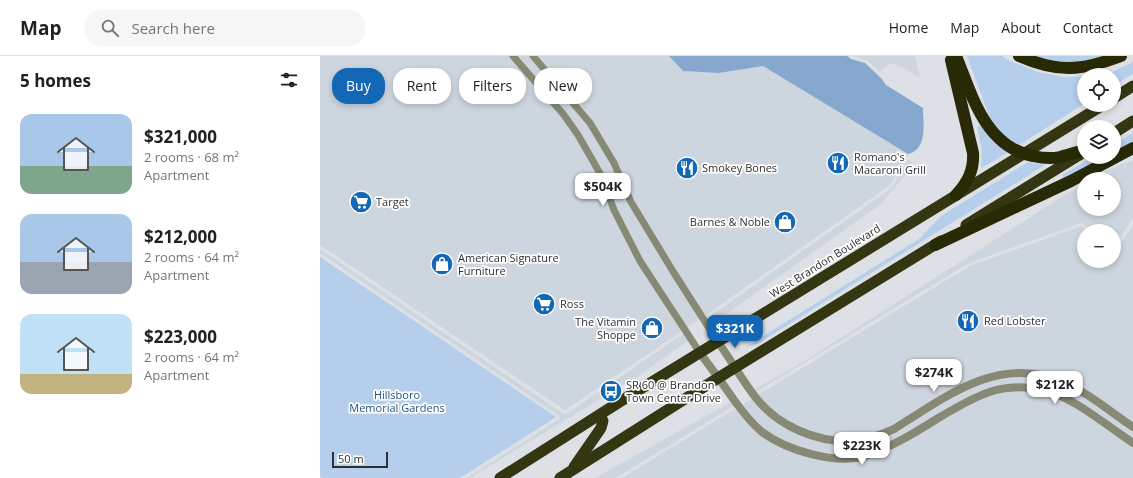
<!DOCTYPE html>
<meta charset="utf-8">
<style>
:root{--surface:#fff;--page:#f6f6f6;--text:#202124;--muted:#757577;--line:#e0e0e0;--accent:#1467b5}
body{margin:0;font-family:"Open Sans",sans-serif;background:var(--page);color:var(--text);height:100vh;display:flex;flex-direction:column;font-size:15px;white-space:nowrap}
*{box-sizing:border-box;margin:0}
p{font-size:13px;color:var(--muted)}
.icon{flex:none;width:22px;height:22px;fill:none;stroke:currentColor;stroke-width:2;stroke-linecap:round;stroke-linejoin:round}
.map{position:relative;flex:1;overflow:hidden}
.side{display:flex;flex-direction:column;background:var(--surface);width:320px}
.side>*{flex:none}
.hud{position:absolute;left:12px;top:12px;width:380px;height:36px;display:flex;gap:8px}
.tools{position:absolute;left:757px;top:12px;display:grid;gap:8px}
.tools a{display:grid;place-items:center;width:44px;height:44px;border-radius:50%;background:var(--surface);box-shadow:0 2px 6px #0003;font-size:20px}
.scale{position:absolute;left:12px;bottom:10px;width:56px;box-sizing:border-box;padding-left:4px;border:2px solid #2e2f31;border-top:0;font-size:11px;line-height:14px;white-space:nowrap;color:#2e2f31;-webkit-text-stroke:3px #fff;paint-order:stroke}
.price{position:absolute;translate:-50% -34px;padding:0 9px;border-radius:8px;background:#fff;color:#222;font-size:13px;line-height:26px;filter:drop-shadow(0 1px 2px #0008)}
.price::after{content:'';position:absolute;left:50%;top:24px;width:12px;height:9px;margin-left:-6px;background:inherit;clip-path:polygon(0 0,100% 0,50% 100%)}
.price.active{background:var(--accent);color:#fff}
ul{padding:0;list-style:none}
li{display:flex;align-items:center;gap:12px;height:100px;padding:0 20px}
li span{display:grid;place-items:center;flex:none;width:112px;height:80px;border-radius:12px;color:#555}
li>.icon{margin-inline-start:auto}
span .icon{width:48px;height:48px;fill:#fffc;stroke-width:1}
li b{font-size:17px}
h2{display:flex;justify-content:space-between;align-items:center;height:48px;padding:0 20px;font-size:17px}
.tag{padding:0 14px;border-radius:16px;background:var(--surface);box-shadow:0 2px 6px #0003;font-size:14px;line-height:36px}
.tag.active{background:var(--accent);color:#fff}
header{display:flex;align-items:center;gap:24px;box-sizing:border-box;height:56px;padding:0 20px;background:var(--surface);border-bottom:1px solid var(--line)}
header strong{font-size:19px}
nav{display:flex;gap:22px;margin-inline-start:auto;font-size:14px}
.search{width:280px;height:36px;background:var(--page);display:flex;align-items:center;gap:10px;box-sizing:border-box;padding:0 14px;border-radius:16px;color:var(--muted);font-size:15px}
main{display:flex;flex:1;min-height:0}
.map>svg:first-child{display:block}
.built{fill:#cdd5de}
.green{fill:#b5ceeb}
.forest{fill:#87a8ce}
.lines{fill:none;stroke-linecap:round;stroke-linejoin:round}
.minor{stroke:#868974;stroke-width:7}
.tertiary{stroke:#868974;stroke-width:8}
.trunk{stroke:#343612;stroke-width:11}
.motorway{stroke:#282a06;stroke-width:12}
.labels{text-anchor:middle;stroke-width:3.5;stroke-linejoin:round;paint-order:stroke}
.poi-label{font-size:11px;fill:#2e2f31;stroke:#fff;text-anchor:start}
.street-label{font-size:11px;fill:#2e2f31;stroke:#fff}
.park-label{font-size:11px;fill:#245385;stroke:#fff}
</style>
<header>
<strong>Map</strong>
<div class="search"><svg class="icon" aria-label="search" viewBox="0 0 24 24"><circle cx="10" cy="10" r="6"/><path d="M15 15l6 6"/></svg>Search here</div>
<nav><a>Home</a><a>Map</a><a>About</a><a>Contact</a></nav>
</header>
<main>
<section class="side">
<h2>5 homes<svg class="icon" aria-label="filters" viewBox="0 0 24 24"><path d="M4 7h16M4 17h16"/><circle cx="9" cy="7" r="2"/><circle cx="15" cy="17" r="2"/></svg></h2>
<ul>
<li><span style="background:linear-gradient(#a9c7e8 65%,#7fa58c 0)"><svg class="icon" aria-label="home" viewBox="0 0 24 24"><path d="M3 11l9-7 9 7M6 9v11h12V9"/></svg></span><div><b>$321,000</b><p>2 rooms · 68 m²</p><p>Apartment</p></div></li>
<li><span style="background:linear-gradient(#a9c7e8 60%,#9aa5b1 0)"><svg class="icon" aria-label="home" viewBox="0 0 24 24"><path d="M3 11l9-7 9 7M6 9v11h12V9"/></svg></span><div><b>$212,000</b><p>2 rooms · 64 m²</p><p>Apartment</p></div></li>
<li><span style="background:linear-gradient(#bfe0f5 75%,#c2b280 0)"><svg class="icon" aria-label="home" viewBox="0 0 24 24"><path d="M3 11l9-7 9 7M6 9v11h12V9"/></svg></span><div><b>$223,000</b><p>2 rooms · 64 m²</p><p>Apartment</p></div></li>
</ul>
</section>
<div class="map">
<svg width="813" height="422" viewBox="0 0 813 422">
<rect width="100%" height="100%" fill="#dde0e4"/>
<!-- built -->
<g class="built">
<path d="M0,0H349L363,15L399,17L443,10L588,98L570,129L393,254L245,354L0,189Z"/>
<path d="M533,0H595L600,22L583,11L570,7L560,16L547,4Z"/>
<path d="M588,104L592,106L587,117L561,148L392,268L388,262L572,132Z"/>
<path d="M813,104V162L795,189L794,188V175H775L761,167L649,207L436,336L435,333L480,308L764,127V153H794V123H770L778,118Z"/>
<path d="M813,169V422H302L650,210L761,170L769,175H764V205H794V192L797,193Z"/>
<path d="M0,193L244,358L248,357L363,278L368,285L318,320L149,422H147L238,364L240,362L239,360L0,197Z"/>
<path d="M411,346L414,350L295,422H275Z"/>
</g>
<!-- green -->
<g class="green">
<path d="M647,0H682L688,4L718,16L745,21L764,20V48L699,89L685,80L677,72L670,62Z"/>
<path d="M710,0H790L767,7H738Z"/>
<path d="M813,6V18L794,29V19H780L792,16Z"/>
<path d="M660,69L672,85L687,97L661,112L662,94L657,71Z"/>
<path d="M813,77V87L794,97V88Z"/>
<path d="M773,101H787L745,124L742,119Z"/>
<path d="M708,106L725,109L437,288L426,291L599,183L621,160Z"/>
<path d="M0,201L236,361L140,422H3L0,420Z"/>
</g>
<!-- forest -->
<path class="forest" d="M349,0H527L531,3L545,7L561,22L566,29L603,52C603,68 608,93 588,98L443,10L399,17L363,15Z"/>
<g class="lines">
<!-- minor -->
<g class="minor">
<path d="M193,0L244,59L258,79L281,119L294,154L320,205L380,297"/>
<path d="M213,0L270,67L294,107L311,146L354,217L398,286"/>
</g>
<!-- tertiary -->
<g class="tertiary">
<path d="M398,286C411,304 422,324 436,342C458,370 497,387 533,385C547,384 561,379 574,373C624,342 676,300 738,324C765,334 789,355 813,371"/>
<path d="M380,297C392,313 403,328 414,344C422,355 431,367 442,376C466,394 515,409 545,400C572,391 596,376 620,361C654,341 678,326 719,333C750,338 787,370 813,387"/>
</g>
<!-- trunk -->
<g class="trunk">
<path d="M794,42L813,30"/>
<path d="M794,77L813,65"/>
<path d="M646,169L764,96"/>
<path d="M254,411L281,372L283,365L280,359"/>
<path d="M180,422L301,345L783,49"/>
<path d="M240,422L398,322L621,185"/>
</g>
<!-- motorway -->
<g class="motorway">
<path d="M636,0C652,39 665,91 713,100C722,102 731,103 740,101C748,99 756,96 764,94"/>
<path d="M699,0C738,17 762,15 801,0"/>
<path d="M631,4L653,97C654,114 648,126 636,139"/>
<path d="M615,189L751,125L813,92"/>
</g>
</g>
<!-- icons -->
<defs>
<g id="restaurant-disc" transform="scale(1.15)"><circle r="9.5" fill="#1467b5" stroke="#fff"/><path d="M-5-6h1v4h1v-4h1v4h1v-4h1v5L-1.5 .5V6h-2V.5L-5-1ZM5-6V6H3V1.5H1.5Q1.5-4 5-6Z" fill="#fff"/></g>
<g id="supermarket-disc" transform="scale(1.15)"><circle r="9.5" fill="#1467b5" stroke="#fff"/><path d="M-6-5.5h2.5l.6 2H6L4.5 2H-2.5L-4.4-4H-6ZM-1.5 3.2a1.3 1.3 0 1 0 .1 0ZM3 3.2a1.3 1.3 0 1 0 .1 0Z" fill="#fff"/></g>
<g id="shop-disc" transform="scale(1.15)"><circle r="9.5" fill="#1467b5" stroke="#fff"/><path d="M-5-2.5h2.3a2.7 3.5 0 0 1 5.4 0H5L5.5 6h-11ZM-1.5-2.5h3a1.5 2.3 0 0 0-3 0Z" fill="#fff"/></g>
<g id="bus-disc" transform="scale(1.15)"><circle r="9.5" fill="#1467b5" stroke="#fff"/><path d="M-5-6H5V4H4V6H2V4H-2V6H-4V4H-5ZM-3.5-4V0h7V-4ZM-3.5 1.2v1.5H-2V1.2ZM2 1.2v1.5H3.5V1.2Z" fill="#fff"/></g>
</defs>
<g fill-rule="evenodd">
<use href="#restaurant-disc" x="518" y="107"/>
<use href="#restaurant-disc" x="367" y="112"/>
<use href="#supermarket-disc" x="41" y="146"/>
<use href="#shop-disc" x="465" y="166"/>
<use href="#shop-disc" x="122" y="208"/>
<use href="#supermarket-disc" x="224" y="248"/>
<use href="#restaurant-disc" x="648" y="265"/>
<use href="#shop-disc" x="332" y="272"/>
<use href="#bus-disc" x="291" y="335"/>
</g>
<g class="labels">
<!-- poi labels -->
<g class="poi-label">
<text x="534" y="105">Romano's<tspan x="534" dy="13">Macaroni Grill</tspan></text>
<text x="382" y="116">Smokey Bones</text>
<text x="56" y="150">Target</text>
<text x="450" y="170" text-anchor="end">Barnes &amp; Noble</text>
<text x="138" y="206">American Signature<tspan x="138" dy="13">Furniture</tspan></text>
<text x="240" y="252">Ross</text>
<text x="664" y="269">Red Lobster</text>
<text x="316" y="270" text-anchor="end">The Vitamin<tspan x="316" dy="13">Shoppe</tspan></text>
<text x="306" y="333">SR 60 @ Brandon<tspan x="306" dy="13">Town Center Drive</tspan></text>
</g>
<!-- street labels -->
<g class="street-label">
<text transform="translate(505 205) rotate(-32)" y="4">West Brandon Boulevard</text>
</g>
<!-- park labels -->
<g class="park-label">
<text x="77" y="343">Hillsboro<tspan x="77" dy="13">Memorial Gardens</tspan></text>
</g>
</g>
</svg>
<div class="tools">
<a><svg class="icon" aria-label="locate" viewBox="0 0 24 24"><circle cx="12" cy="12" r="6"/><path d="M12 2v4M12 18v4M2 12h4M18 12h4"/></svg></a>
<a><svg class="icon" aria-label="layers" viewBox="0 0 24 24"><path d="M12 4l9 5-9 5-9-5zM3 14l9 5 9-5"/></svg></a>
<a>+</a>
<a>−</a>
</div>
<div class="scale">50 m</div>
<b class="price" style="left:283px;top:151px">$504K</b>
<b class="price active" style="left:415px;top:293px">$321K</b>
<b class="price" style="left:614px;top:337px">$274K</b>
<b class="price" style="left:735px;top:349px">$212K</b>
<b class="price" style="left:542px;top:410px">$223K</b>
<div class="hud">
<a class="tag active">Buy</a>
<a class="tag">Rent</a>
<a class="tag">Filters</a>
<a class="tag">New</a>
</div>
</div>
</main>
